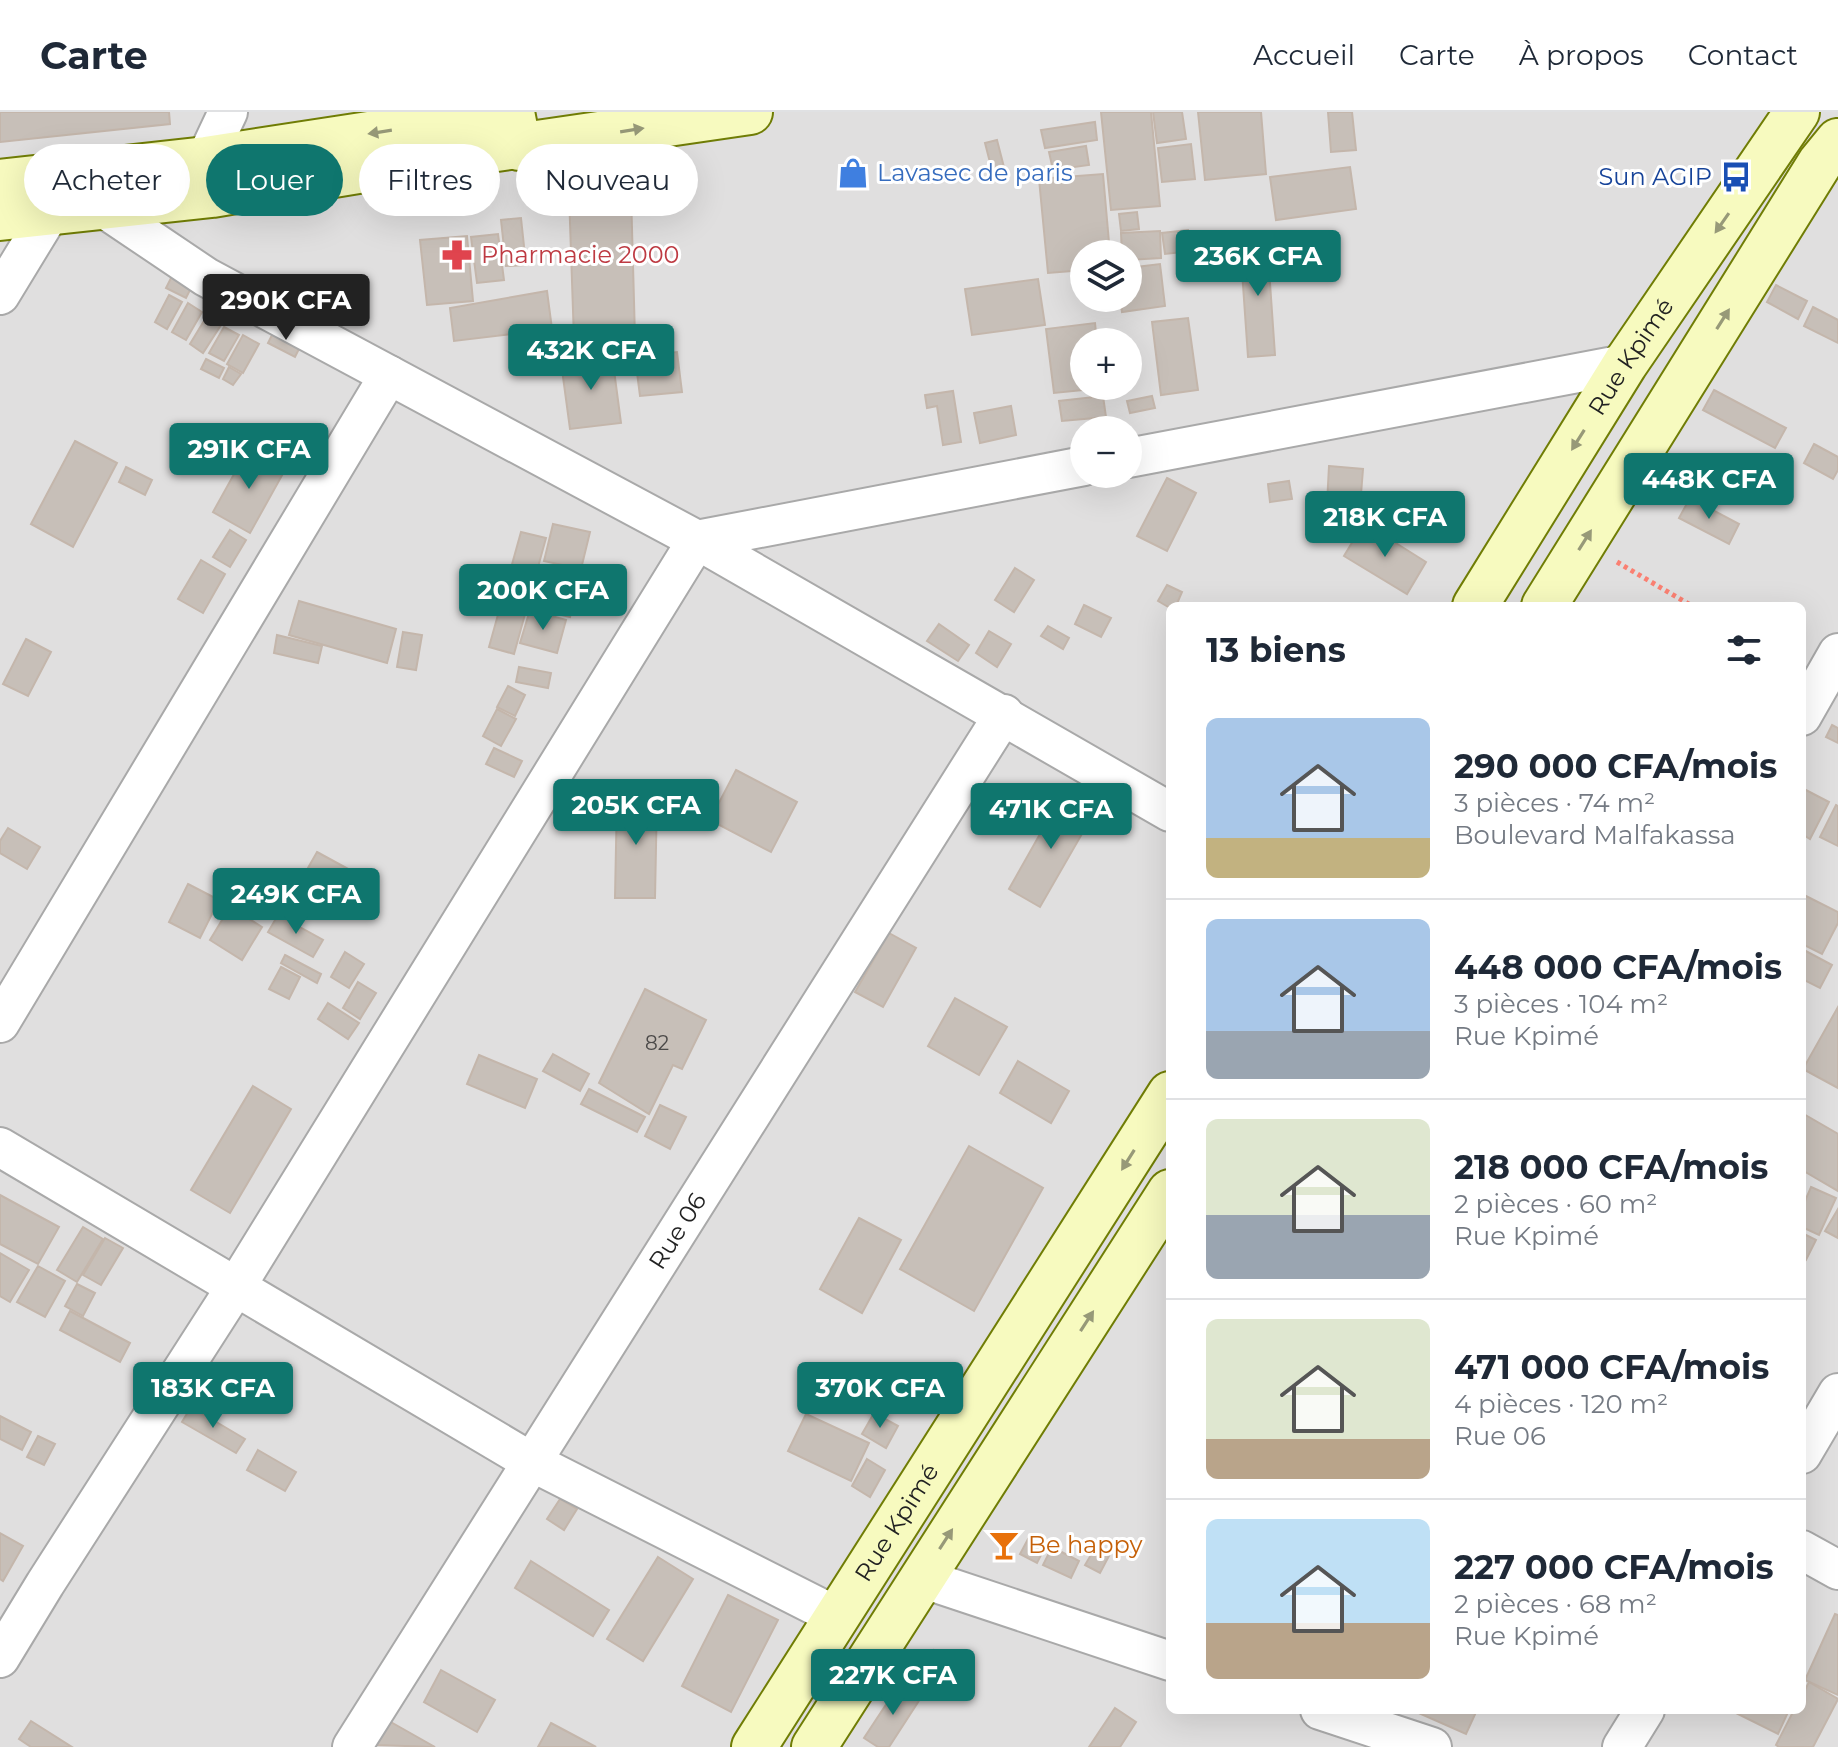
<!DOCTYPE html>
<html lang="fr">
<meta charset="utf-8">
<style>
:root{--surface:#fff;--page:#f6f6f7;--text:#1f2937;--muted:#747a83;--line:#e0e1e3;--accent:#0f766e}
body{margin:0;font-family:Montserrat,sans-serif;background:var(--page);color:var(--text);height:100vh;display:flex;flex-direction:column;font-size:30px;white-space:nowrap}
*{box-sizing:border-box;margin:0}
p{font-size:26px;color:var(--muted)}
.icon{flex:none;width:44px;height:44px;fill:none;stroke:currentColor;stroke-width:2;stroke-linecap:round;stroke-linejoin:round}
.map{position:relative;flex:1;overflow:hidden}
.side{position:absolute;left:1166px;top:490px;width:640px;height:1112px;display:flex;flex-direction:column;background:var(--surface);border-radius:12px;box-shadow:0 8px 32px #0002}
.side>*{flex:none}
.guide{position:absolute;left:24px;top:32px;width:760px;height:72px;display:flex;gap:16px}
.buttons{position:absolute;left:1070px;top:128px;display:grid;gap:16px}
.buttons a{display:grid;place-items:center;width:72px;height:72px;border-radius:50%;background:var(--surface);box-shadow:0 8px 32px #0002;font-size:40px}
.price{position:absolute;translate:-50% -68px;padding:0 18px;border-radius:8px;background:var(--accent);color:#fff;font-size:26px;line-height:52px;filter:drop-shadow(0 2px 4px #0008)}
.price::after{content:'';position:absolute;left:50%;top:48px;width:24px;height:18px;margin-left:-12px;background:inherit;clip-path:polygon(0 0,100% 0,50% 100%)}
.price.active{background:#222;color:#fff}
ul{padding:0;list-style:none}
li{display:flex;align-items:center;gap:24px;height:200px;padding:0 40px}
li+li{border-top:2px solid var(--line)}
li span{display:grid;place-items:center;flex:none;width:224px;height:160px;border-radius:12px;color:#555}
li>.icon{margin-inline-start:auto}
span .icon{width:96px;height:96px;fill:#fffc;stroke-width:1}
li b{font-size:34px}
h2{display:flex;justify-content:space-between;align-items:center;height:96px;padding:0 40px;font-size:34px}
.tag{padding:0 28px;border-radius:36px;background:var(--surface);box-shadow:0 8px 32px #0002;font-size:28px;line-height:72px}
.tag.active{background:var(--accent);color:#fff}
header{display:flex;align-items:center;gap:48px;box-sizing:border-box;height:112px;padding:0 40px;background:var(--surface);border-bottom:2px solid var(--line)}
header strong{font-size:38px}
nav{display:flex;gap:44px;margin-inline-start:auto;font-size:28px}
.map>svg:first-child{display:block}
.residential{fill:#e0dfdf;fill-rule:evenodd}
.building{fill:#c7bfb8;stroke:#c4b6ab;stroke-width:2}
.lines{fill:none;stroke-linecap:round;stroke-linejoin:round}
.minor-casing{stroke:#a9a9a9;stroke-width:42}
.secondary-casing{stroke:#707d05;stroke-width:48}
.path{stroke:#fa8072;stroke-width:5;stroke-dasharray:4 4;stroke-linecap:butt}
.minor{stroke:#fff;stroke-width:38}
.secondary{stroke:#f7fabf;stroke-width:44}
.oneway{fill:#979978}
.labels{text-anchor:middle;stroke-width:6;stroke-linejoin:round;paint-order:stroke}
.number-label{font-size:20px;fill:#4b4948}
.shop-label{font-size:24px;fill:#366cbe;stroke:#fff;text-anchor:start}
.transit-label{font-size:24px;fill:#164399;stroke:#fff;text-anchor:end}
.health-label{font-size:24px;fill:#be3a42;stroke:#fff;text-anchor:start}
.street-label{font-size:24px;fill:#222;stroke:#fff}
.food-label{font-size:24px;fill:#c56008;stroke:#fff;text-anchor:start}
</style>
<header>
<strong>Carte</strong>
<nav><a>Accueil</a><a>Carte</a><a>À propos</a><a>Contact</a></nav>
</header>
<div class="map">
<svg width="1838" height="1635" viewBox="0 0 1838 1635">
<rect width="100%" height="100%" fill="#f2efe9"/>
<!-- residential -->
<path class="residential" d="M0,0H1838V1635H0ZM1084,142H1128V186H1084ZM1084,230H1128V274H1084ZM1084,318H1128V362H1084ZM1170,494H1802V1598H1170Z"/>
<!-- building -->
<g class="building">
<path d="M0,0H169L170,12L0,30Z"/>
<path d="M1101,0H1151L1160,94L1111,98Z"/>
<path d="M1153,0H1182L1186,27L1157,31Z"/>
<path d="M1198,0H1261L1266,62L1205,68Z"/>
<path d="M1328,0H1352L1356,38L1331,40Z"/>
<path d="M1095,10L1097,28L1045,36L1041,18Z"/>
<path d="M997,28L1005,59L993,62L985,31Z"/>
<path d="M1191,32L1195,67L1162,70L1158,36Z"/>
<path d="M1086,34L1089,53L1053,58L1049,40Z"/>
<path d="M1350,55L1356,97L1276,108L1270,65Z"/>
<path d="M1103,62L1110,142H1084V158L1048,161L1039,67Z"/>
<path d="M631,80L635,226L574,228L569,81Z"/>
<path d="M1137,100L1139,117L1121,119L1119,102Z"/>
<path d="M521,106L526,153L506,154L501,108Z"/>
<path d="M1188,118L1191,139L1165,142L1162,121Z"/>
<path d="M1160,119L1161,146L1128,148V142H1122L1121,121Z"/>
<path d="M498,122L504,168L477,171L471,125Z"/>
<path d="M467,124L473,189L427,193L420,128Z"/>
<path d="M1267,128L1275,243L1248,245L1240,130Z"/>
<path d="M1223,139L1224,157L1209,159L1207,141Z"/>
<path d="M1203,141L1207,163L1182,167L1179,145Z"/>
<path d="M1160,152L1165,194L1122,200L1120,186H1128V156Z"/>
<path d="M173,162L193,172L186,186L166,176Z"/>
<path d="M1038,167L1045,213L972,223L965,177Z"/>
<path d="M1776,173L1807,189L1798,207L1767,190Z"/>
<path d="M547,179L552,217L454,229L450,196Z"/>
<path d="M211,181L233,192L226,206L204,195Z"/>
<path d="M169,183L182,190L167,217L155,210Z"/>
<path d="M188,191L202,200L186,228L172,220Z"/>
<path d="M1813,195L1838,208V231L1804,214Z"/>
<path d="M207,204L221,213L203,241L190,232Z"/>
<path d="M1188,206L1198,278L1161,283L1152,210Z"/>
<path d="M1095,211L1097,230H1084V274L1103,276L1054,281L1046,217Z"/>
<path d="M224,215L239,223L224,249L209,241Z"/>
<path d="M276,215L303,229L295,245L268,231Z"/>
<path d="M243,223L259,232L243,261L227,252Z"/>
<path d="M677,240L682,280L640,284L635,245Z"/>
<path d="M612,243L621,311L570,317L561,250Z"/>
<path d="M206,247L224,256L219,266L201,257Z"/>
<path d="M229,255L241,262L233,273L223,267Z"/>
<path d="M1714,278L1786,316L1775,336L1703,298Z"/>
<path d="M953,279L961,330L943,333L937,294L927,296L925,283Z"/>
<path d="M1103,284L1106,305L1062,309L1059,289Z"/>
<path d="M1152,284L1155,296L1130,301L1127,289Z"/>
<path d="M1011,294L1016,323L980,331L974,301Z"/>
<path d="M75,329L117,351L73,435L31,412Z"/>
<path d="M1814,332L1838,345V358L1833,367L1804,351Z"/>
<path d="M248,337L285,358L250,421L213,400Z"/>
<path d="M1329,354L1363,357L1360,395L1327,392Z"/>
<path d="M126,355L152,368L145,383L119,370Z"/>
<path d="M1167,366L1196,381L1167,439L1137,424Z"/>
<path d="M1289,369L1292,387L1270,390L1268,372Z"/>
<path d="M1690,386L1739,412L1729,432L1679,406Z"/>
<path d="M1364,411L1426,450L1407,482L1344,444Z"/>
<path d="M553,412L590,420L581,457L544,449Z"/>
<path d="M230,418L246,428L230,455L213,445Z"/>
<path d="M521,420L546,426L514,542L489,535Z"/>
<path d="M201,448L225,462L203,501L178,487Z"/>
<path d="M1015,456L1034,468L1014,500L995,488Z"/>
<path d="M541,457L579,466L570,505L532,496Z"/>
<path d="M1167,473L1182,480L1176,494L1170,496L1158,489Z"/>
<path d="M299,489L396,517L387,551L289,523Z"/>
<path d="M1084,493L1111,506L1101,525L1075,512Z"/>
<path d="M530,498L566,508L557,541L520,531Z"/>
<path d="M939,512L969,533L958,549L927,529Z"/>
<path d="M1048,514L1069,526L1063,537L1041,524Z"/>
<path d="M989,519L1011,532L997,555L976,541Z"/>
<path d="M403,520L422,523L416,558L397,555Z"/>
<path d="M277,523L322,534L318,551L274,541Z"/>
<path d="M26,527L51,540L28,584L3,572Z"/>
<path d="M519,555L551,561L548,576L516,570Z"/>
<path d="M508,574L525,583L515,604L497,595Z"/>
<path d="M497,597L516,607L501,634L483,624Z"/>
<path d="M1832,613L1838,616V631L1826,625Z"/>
<path d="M494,636L522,649L514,665L486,652Z"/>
<path d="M736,658L797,690L771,740L710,708Z"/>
<path d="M1802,676L1829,690L1810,727L1802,722Z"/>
<path d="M1062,683L1094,701L1040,795L1009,777Z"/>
<path d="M617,684H657L655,786H615Z"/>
<path d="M1836,693L1838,694V734L1820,725Z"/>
<path d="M8,716L40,735L27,757L0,741V729Z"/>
<path d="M317,740L350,758L340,775L308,756Z"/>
<path d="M307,758L326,769L309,800L289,789Z"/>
<path d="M188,772L219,788L200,826L169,810Z"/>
<path d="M1802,782L1838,800V811L1822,842L1802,832Z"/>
<path d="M230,795L262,815L242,848L210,828Z"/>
<path d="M278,803L323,828L313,845L268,820Z"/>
<path d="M889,821L916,836L883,895L855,880Z"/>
<path d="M1802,837L1832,853L1820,876L1802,867Z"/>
<path d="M345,840L364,852L349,876L331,865Z"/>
<path d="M285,843L321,862L317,871L281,851Z"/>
<path d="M281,855L300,865L289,887L269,877Z"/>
<path d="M358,870L376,881L360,907L343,896Z"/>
<path d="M645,877L706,908L682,957L673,953L649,1002L599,971Z"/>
<path d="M955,886L1007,915L979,963L928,934Z"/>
<path d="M328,891L359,911L348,927L318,907Z"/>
<path d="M1838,895V976L1803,957Z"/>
<path d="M553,942L589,962L580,979L543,959Z"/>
<path d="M479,943L537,967L525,996L467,972Z"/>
<path d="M1018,949L1069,979L1051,1011L1000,981Z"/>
<path d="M253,974L291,997L230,1101L191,1078Z"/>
<path d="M589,977L645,1005L637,1020L581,992Z"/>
<path d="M660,993L686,1005L670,1037L645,1024Z"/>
<path d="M1802,1001L1838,1022V1079L1802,1058Z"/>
<path d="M969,1034L1043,1076L974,1199L900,1157Z"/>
<path d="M1811,1075L1836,1086L1819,1123L1802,1115V1096Z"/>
<path d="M0,1083L59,1115L38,1152L0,1132Z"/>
<path d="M1838,1097V1126L1825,1119Z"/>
<path d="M859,1106L901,1128L862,1201L820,1177Z"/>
<path d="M83,1115L103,1127L77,1170L57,1158Z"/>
<path d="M1802,1121L1816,1128L1806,1148L1802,1146Z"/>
<path d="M105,1126L123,1136L101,1173L83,1163Z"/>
<path d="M0,1141L29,1158L10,1190L0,1184Z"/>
<path d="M38,1154L65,1169L45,1205L17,1190Z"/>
<path d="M77,1172L95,1181L83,1204L65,1194Z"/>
<path d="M70,1199L130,1231L120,1250L60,1218Z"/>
<path d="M896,1262L923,1276L913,1297L885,1282Z"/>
<path d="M191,1295L245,1327L236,1341L182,1310Z"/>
<path d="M874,1301L898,1314L886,1336L862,1322Z"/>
<path d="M806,1302L869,1331L851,1369L788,1339Z"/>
<path d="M0,1304L31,1320L22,1338L0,1327Z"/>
<path d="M38,1324L55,1332L44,1353L27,1345Z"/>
<path d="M258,1338L296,1360L285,1379L247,1358Z"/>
<path d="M867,1347L885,1358L870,1385L852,1374Z"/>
<path d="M560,1387L577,1397L564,1418L547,1407Z"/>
<path d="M0,1421L23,1434L3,1469L0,1467Z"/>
<path d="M1028,1427L1045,1435L1037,1451L1020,1442Z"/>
<path d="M1052,1435L1079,1449L1071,1466L1043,1453Z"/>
<path d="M1095,1436L1109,1444L1100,1461L1085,1453Z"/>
<path d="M658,1445L693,1467L643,1549L607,1527Z"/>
<path d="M531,1449L609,1498L593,1524L515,1476Z"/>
<path d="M728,1483L778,1508L731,1600L682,1574Z"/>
<path d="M1835,1502L1838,1503V1583L1805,1568Z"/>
<path d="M934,1538L953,1551L930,1584L911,1572Z"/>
<path d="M441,1558L495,1588L477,1620L424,1590Z"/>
<path d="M901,1570L922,1584L889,1635H878L864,1626Z"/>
<path d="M1809,1570L1838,1587L1813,1635H1779L1776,1633L1794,1598H1802V1584Z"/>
<path d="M1115,1596L1136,1610L1120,1635H1089Z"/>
<path d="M1412,1598H1477L1466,1622Z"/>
<path d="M1730,1598H1789L1778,1622Z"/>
<path d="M31,1609L72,1635H31L19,1627Z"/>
<path d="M389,1609L435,1635L376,1633Z"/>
<path d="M551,1611L596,1635H538Z"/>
</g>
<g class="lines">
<!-- minor casing -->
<g class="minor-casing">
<g id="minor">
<path d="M195,70L228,0"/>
<path d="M102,95L206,165L697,428L1170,700"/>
<path d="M0,183L50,101L64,83"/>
<path d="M1128,346L1625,252"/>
<path d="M1802,604L1838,541"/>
<path d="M0,911L389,263"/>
<path d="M0,1035L530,1349L838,1505"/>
<path d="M1802,1342L1838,1281"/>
<path d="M1802,1438L1838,1458"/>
<path d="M921,1466L1170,1549"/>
<path d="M0,1546L45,1472L237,1173L697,428L1084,354"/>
<path d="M1320,1598L1432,1635"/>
<path id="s1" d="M352,1635L1004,602"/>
<path d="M1622,1635L1645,1598"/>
</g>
</g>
<!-- secondary casing -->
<g class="secondary-casing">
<g id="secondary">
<path d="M0,70L206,47L512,0L519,36"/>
<path d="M0,106L212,83L455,43L750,0"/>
<path id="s2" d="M1475,494L1625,252L1797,0"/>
<path d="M1544,494L1820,51L1838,29"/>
<path id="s3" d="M754,1635L1170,982"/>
<path d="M814,1635L1170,1080"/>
</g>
</g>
<!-- path -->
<path class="path" d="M1617,450L1692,494"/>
<!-- minor -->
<use href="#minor" class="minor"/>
<!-- secondary -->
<use href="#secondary" class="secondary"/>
</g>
<!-- one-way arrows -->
<defs><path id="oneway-solid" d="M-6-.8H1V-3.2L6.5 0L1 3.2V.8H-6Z" transform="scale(2)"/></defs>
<g class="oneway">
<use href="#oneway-solid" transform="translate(632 18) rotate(-9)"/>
<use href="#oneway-solid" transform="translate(380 20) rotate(171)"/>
<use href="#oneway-solid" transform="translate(1722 111) rotate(125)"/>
<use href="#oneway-solid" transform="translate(1723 207) rotate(-58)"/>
<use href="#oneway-solid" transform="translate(1578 328) rotate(122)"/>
<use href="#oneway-solid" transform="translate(1585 428) rotate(-58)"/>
<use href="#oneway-solid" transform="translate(1128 1048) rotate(122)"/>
<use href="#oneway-solid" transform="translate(1087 1209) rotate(-57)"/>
<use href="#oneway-solid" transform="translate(946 1427) rotate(-57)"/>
</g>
<!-- icons -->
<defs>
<g id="shop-bare" transform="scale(2.4)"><path d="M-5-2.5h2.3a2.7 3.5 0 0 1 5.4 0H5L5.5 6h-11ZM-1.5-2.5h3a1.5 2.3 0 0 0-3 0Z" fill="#3f7fe0" stroke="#fff" stroke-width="2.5" paint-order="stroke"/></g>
<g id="bus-bare" transform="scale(2.4)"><path d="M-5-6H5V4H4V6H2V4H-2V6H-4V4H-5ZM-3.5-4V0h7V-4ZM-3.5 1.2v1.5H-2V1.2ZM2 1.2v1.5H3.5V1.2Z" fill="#1a4fb4" stroke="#fff" stroke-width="2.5" paint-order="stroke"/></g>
<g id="pharmacy-bare" transform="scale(2.4)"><path d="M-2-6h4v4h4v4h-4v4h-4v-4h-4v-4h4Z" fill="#e0444e" stroke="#fff" stroke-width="2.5" paint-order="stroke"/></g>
<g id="bar-bare" transform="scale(2.4)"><path d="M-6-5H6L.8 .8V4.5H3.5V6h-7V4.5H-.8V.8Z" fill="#e8710a" stroke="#fff" stroke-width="2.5" paint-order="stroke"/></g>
</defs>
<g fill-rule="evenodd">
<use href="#shop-bare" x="853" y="61"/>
<use href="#bus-bare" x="1736" y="65"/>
<use href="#pharmacy-bare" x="457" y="143"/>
<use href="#bar-bare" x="1004" y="1433"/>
</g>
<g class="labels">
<!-- number labels -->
<g class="number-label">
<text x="657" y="938">82</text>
</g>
<!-- shop labels -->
<g class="shop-label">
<text x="877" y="69">Lavasec de paris</text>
</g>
<!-- transit labels -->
<g class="transit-label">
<text x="1712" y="73">Sun AGIP</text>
</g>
<!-- health labels -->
<g class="health-label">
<text x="481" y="151">Pharmacie 2000</text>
</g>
<!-- street labels -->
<g class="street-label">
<text dy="8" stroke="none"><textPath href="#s2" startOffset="294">Rue Kpimé</textPath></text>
<text dy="8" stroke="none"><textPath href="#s1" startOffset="610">Rue 06</textPath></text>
<text dy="8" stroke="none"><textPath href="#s3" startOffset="266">Rue Kpimé</textPath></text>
</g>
<!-- food labels -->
<g class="food-label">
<text x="1028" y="1441">Be happy</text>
</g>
</g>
</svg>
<div class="buttons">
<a><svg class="icon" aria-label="layers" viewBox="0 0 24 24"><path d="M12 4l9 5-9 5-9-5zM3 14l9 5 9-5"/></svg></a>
<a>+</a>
<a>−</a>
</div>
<b class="price" style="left:1258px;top:186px">236K CFA</b>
<b class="price active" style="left:286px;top:230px">290K CFA</b>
<b class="price" style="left:591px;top:280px">432K CFA</b>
<b class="price" style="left:249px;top:379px">291K CFA</b>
<b class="price" style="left:1709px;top:409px">448K CFA</b>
<b class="price" style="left:1385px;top:447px">218K CFA</b>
<b class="price" style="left:543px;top:520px">200K CFA</b>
<b class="price" style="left:636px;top:735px">205K CFA</b>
<b class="price" style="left:1051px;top:739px">471K CFA</b>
<b class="price" style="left:296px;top:824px">249K CFA</b>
<b class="price" style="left:213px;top:1318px">183K CFA</b>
<b class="price" style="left:880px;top:1318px">370K CFA</b>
<b class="price" style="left:893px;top:1605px">227K CFA</b>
<div class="guide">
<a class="tag">Acheter</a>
<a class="tag active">Louer</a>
<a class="tag">Filtres</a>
<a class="tag">Nouveau</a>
</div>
<section class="side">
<h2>13 biens<svg class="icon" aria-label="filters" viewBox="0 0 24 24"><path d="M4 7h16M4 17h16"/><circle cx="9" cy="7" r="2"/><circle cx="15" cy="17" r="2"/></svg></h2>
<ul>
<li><span style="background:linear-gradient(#a9c7e8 75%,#c2b280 0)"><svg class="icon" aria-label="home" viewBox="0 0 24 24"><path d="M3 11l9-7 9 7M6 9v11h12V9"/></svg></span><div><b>290 000 CFA/mois</b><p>3 pièces · 74 m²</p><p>Boulevard Malfakassa</p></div></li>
<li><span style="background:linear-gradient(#a9c7e8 70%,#9aa5b1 0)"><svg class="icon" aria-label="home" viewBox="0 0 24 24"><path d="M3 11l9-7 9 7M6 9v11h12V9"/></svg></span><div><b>448 000 CFA/mois</b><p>3 pièces · 104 m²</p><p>Rue Kpimé</p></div></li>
<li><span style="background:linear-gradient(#dfe7d0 60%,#9aa5b1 0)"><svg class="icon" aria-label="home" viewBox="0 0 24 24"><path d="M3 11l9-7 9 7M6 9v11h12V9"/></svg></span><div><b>218 000 CFA/mois</b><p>2 pièces · 60 m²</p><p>Rue Kpimé</p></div></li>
<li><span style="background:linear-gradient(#dfe7d0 75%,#b9a48a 0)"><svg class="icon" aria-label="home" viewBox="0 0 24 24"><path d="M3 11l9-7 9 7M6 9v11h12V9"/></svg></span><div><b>471 000 CFA/mois</b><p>4 pièces · 120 m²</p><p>Rue 06</p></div></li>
<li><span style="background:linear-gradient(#bfe0f5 65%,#b9a48a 0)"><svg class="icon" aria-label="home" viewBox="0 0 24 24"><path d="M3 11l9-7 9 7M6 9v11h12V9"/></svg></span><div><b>227 000 CFA/mois</b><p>2 pièces · 68 m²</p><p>Rue Kpimé</p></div></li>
</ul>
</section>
</div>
